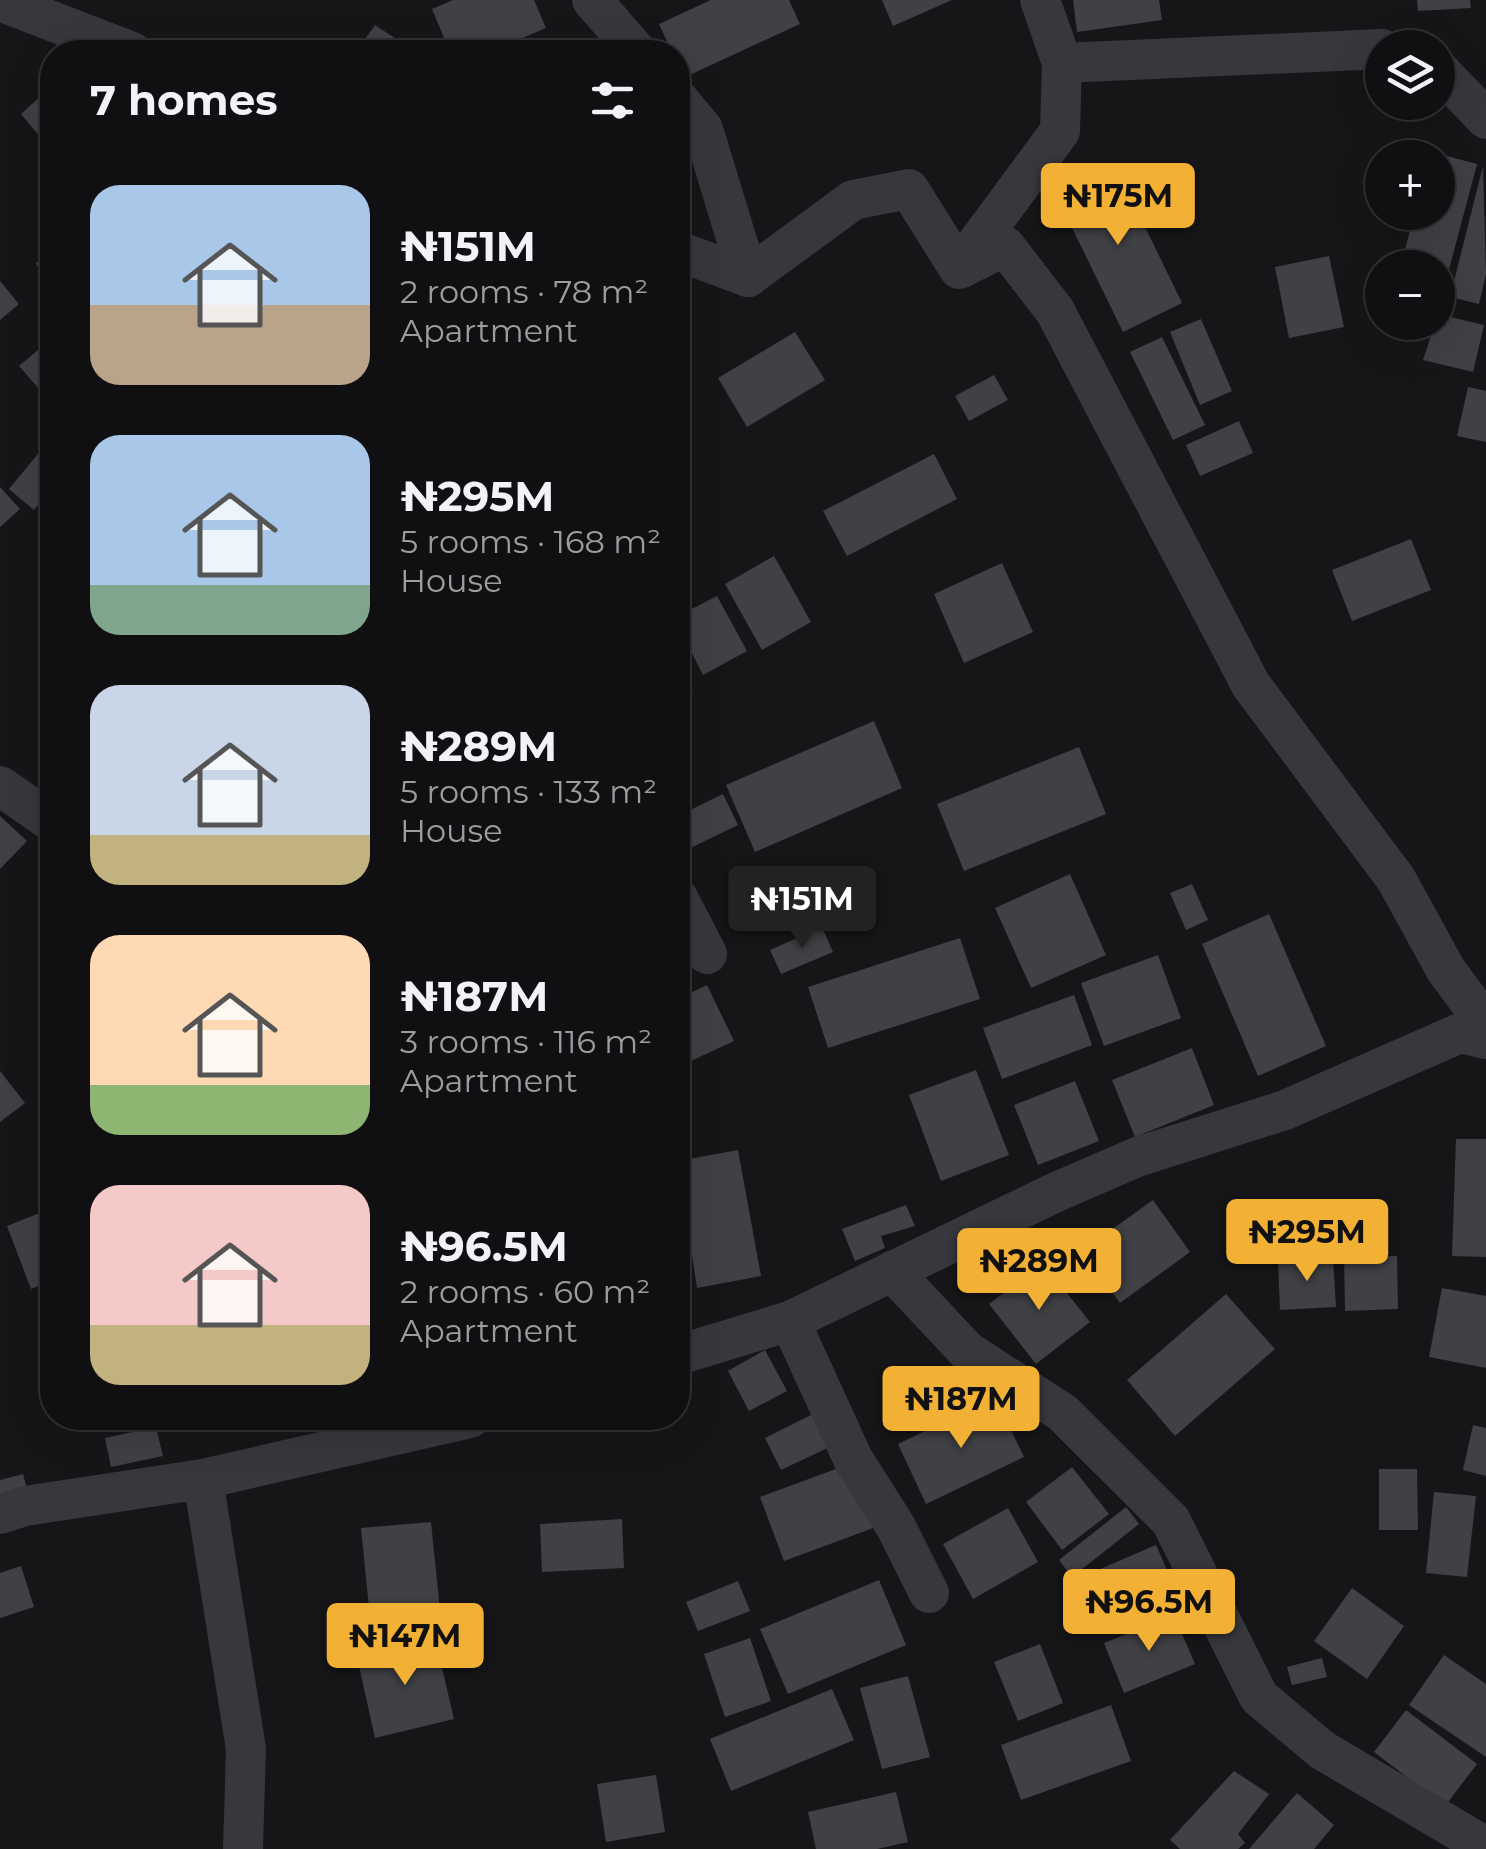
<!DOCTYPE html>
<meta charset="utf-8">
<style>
:root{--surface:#101012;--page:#19191b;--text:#f1f3f6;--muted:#9c9d9f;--line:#303032;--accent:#f2b134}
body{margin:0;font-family:Montserrat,sans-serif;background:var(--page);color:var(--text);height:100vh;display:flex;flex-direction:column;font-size:38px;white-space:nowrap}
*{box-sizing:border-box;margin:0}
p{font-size:32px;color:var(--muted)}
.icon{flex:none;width:55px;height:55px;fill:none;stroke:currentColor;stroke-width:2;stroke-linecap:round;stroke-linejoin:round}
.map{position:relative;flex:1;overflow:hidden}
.drawer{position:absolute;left:40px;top:40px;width:650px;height:1390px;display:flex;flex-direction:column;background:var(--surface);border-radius:40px;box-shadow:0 10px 40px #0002,0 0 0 2px var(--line)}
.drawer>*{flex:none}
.controls{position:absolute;left:1365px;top:30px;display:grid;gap:20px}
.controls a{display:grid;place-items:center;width:90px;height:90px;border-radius:50%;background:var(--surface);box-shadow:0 10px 40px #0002,0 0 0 2px var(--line);font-size:50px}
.price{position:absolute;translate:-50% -85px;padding:0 22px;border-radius:10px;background:var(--accent);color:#111;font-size:32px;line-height:65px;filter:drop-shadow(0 2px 5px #0008)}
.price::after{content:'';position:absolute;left:50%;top:60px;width:30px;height:22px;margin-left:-15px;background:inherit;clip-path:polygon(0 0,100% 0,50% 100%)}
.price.active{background:#222;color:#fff}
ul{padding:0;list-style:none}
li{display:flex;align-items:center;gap:30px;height:250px;padding:0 50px}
li span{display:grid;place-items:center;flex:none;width:280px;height:200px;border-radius:30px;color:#555}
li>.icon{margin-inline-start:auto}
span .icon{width:120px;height:120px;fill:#fffc;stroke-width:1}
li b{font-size:42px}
h2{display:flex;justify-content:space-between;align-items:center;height:120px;padding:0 50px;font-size:42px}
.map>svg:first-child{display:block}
.building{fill:#404145}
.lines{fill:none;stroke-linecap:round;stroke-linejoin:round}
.street{stroke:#37383d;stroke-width:40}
</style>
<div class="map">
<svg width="1486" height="1849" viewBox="0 0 1486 1849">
<rect width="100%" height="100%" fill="#161618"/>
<!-- building -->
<g class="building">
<path d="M453,0H534L546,28L490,52H450L432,9Z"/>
<path d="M711,0H789L800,24L683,78L678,52H672L659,24Z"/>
<path d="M882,0H952L893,26Z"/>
<path d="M1073,0H1159L1162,20L1077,32Z"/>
<path d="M1417,0H1470L1471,8L1418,11Z"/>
<path d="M375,25L416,52H356Z"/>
<path d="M52,86V151L21,114Z"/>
<path d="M1431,152L1477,164L1446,281L1438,278V268H1400L1415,212H1438V158H1429Z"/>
<path d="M1114,163L1182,303L1123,332L1055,193Z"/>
<path d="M1483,166L1486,274L1479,304L1450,297Z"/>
<path d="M52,254V295L36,263Z"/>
<path d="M1329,256L1344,327L1289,338L1275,267Z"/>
<path d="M0,281L19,304L0,320Z"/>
<path d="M1438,314L1484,325L1473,372L1423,360Z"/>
<path d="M1201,319L1232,391L1200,405L1170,332Z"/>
<path d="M795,332L825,380L747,427L718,378Z"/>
<path d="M1162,337L1205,425L1173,440L1130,352Z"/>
<path d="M50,340L52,380L40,390L19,366Z"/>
<path d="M994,375L1008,400L969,421L955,396Z"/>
<path d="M1468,387L1486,391V442L1457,436Z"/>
<path d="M1239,421L1253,453L1200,476L1186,445Z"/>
<path d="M52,437V488L34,510L9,489Z"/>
<path d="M934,454L957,499L847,556L823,511Z"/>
<path d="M0,487L20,509L0,527Z"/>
<path d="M1411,539L1431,590L1352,621L1332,570Z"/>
<path d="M774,556L811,622L762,650L725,584Z"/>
<path d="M1002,563L1033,632L964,663L934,594Z"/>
<path d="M717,596L747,651L703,675L678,626V616Z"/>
<path d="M678,665L693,694L678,702Z"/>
<path d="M874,721L902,788L755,852L726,785Z"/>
<path d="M1079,747L1106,814L964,871L937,804Z"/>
<path d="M723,794L738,825L678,854V816Z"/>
<path d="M0,816L27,841L0,869Z"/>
<path d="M1070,874L1106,955L1031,988L995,908Z"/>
<path d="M1192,884L1208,920L1186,930L1170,893Z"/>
<path d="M1269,914L1326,1046L1258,1076L1202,944Z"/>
<path d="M822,927L833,952L781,974L770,950Z"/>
<path d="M960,938L980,999L828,1048L808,987Z"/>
<path d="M1158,955L1181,1018L1104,1046L1081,983Z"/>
<path d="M707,985L734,1041L678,1067V999Z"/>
<path d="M1074,995L1092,1045L1002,1079L983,1028Z"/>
<path d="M1192,1048L1214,1105L1135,1137L1112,1080Z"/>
<path d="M976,1070L1009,1155L941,1181L909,1095Z"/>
<path d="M0,1071L25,1103L0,1122Z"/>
<path d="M1075,1081L1099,1141L1038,1165L1014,1105Z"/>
<path d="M1456,1139H1486V1257L1452,1256Z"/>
<path d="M738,1150L761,1276L697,1288L678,1161Z"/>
<path d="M1153,1200L1190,1252L1120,1303L1082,1251Z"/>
<path d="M906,1205L915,1226L881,1236L885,1248L855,1261L842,1229Z"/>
<path d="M52,1208V1281L31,1289L7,1226Z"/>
<path d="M1397,1256L1398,1309L1345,1311L1344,1257Z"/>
<path d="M1333,1258L1336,1307L1280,1310L1278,1262Z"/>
<path d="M1043,1263L1090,1322L1036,1364L989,1304Z"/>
<path d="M1442,1288L1486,1296V1368L1429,1357Z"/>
<path d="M1226,1294L1275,1349L1175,1436L1127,1380Z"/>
<path d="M765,1350L787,1391L749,1411L728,1371Z"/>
<path d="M995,1397L1024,1457L926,1504L898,1444Z"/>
<path d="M819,1411L836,1444L781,1470L765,1438Z"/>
<path d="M1473,1425L1486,1428V1476L1463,1470Z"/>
<path d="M156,1427L163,1456L111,1467L105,1438Z"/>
<path d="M852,1463L876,1527L784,1561L760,1497Z"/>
<path d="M1072,1467L1109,1514L1062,1550L1026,1502Z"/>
<path d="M1379,1469H1417L1418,1530H1379Z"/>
<path d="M23,1474L30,1500L0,1508V1480Z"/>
<path d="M1434,1492L1476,1496L1467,1577L1426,1573Z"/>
<path d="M1126,1507L1139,1524L1072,1577L1059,1560Z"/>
<path d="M1008,1508L1038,1562L973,1599L943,1544Z"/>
<path d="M622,1519L624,1568L542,1572L540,1524Z"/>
<path d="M431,1522L440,1610L370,1618L361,1528Z"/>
<path d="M1156,1545L1178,1595L1092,1633L1070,1582Z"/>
<path d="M21,1566L34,1607L0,1618V1573Z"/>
<path d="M879,1580L906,1645L788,1694L760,1629Z"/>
<path d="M738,1581L750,1611L698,1631L686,1602Z"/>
<path d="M1352,1588L1404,1626L1367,1679L1314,1641Z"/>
<path d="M1174,1615L1195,1664L1124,1693L1104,1643Z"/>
<path d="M435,1638L454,1719L375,1738L357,1657Z"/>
<path d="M750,1638L771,1701L725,1717L704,1654Z"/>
<path d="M1040,1644L1063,1703L1018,1721L994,1662Z"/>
<path d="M1444,1655L1486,1684V1757L1409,1705Z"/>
<path d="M1322,1658L1327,1677L1292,1685L1287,1667Z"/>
<path d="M908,1676L930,1757L882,1769L860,1688Z"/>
<path d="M832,1689L854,1740L731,1791L710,1739Z"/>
<path d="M1111,1705L1131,1761L1021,1800L1001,1745Z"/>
<path d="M1406,1710L1477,1764L1445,1806L1374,1752Z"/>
<path d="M1234,1771L1269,1794L1238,1834L1245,1843L1238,1849H1180L1170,1840Z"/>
<path d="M656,1775L665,1832L606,1842L597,1784Z"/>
<path d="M896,1792L908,1842L877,1849H816L808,1812Z"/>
<path d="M1297,1793L1334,1825L1314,1849H1249Z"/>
</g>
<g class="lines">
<!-- street -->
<g class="street">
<path d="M592,0L637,52"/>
<path d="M1040,0L1062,63"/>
<path d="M0,1L132,52"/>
<path d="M1438,69L1486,119"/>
<path d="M678,99L703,129L748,277"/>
<path d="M678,251L748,277L853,200L909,189L959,269L1005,246L1055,311L1251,685L1396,879L1446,970L1486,1024"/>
<path d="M964,261L1060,131L1062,63L1382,49"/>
<path d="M0,786L52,822"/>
<path d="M678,898L707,954"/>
<path d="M892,1271L967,1351L1063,1413L1171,1521L1259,1697L1322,1750L1486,1847"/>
<path d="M790,1321L853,1459L896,1527L929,1593"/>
<path d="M678,1355L790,1321L1054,1193L1137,1157L1285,1110L1460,1033L1486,1039"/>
<path d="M203,1479L246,1749L243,1849"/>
<path d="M0,1514L25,1506L203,1479L470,1418"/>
</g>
</g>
</svg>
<div class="controls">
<a><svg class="icon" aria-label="layers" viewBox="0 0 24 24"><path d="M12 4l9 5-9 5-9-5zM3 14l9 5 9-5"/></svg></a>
<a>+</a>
<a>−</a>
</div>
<b class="price" style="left:1118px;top:248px">₦175M</b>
<b class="price active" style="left:802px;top:951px">₦151M</b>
<b class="price" style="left:1307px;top:1284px">₦295M</b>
<b class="price" style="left:1039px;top:1313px">₦289M</b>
<b class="price" style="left:961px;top:1451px">₦187M</b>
<b class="price" style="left:1149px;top:1654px">₦96.5M</b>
<b class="price" style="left:405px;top:1688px">₦147M</b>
<section class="drawer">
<h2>7 homes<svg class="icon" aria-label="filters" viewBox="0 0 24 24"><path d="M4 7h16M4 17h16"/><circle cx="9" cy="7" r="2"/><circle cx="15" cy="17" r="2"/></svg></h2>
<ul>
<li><span style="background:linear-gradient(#a9c7e8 60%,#b9a48a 0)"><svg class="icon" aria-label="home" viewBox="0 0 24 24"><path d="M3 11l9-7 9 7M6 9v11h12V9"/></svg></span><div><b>₦151M</b><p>2 rooms · 78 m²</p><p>Apartment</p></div></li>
<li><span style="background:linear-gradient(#a9c7e8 75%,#7fa58c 0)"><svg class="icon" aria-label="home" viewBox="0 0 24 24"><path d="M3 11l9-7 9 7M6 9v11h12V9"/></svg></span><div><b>₦295M</b><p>5 rooms · 168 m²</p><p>House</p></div></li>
<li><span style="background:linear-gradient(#c9d6e8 75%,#c2b280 0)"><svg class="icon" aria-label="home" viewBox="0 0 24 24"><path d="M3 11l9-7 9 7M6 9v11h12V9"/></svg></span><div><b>₦289M</b><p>5 rooms · 133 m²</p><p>House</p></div></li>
<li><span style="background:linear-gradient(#ffd9b3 75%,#8fb573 0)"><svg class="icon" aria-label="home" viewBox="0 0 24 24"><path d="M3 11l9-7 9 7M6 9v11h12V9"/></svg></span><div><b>₦187M</b><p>3 rooms · 116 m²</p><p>Apartment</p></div></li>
<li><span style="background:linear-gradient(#f6c9c9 70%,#c2b280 0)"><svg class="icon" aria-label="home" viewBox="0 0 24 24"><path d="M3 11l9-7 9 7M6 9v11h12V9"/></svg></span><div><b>₦96.5M</b><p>2 rooms · 60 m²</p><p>Apartment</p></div></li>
</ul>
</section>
</div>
